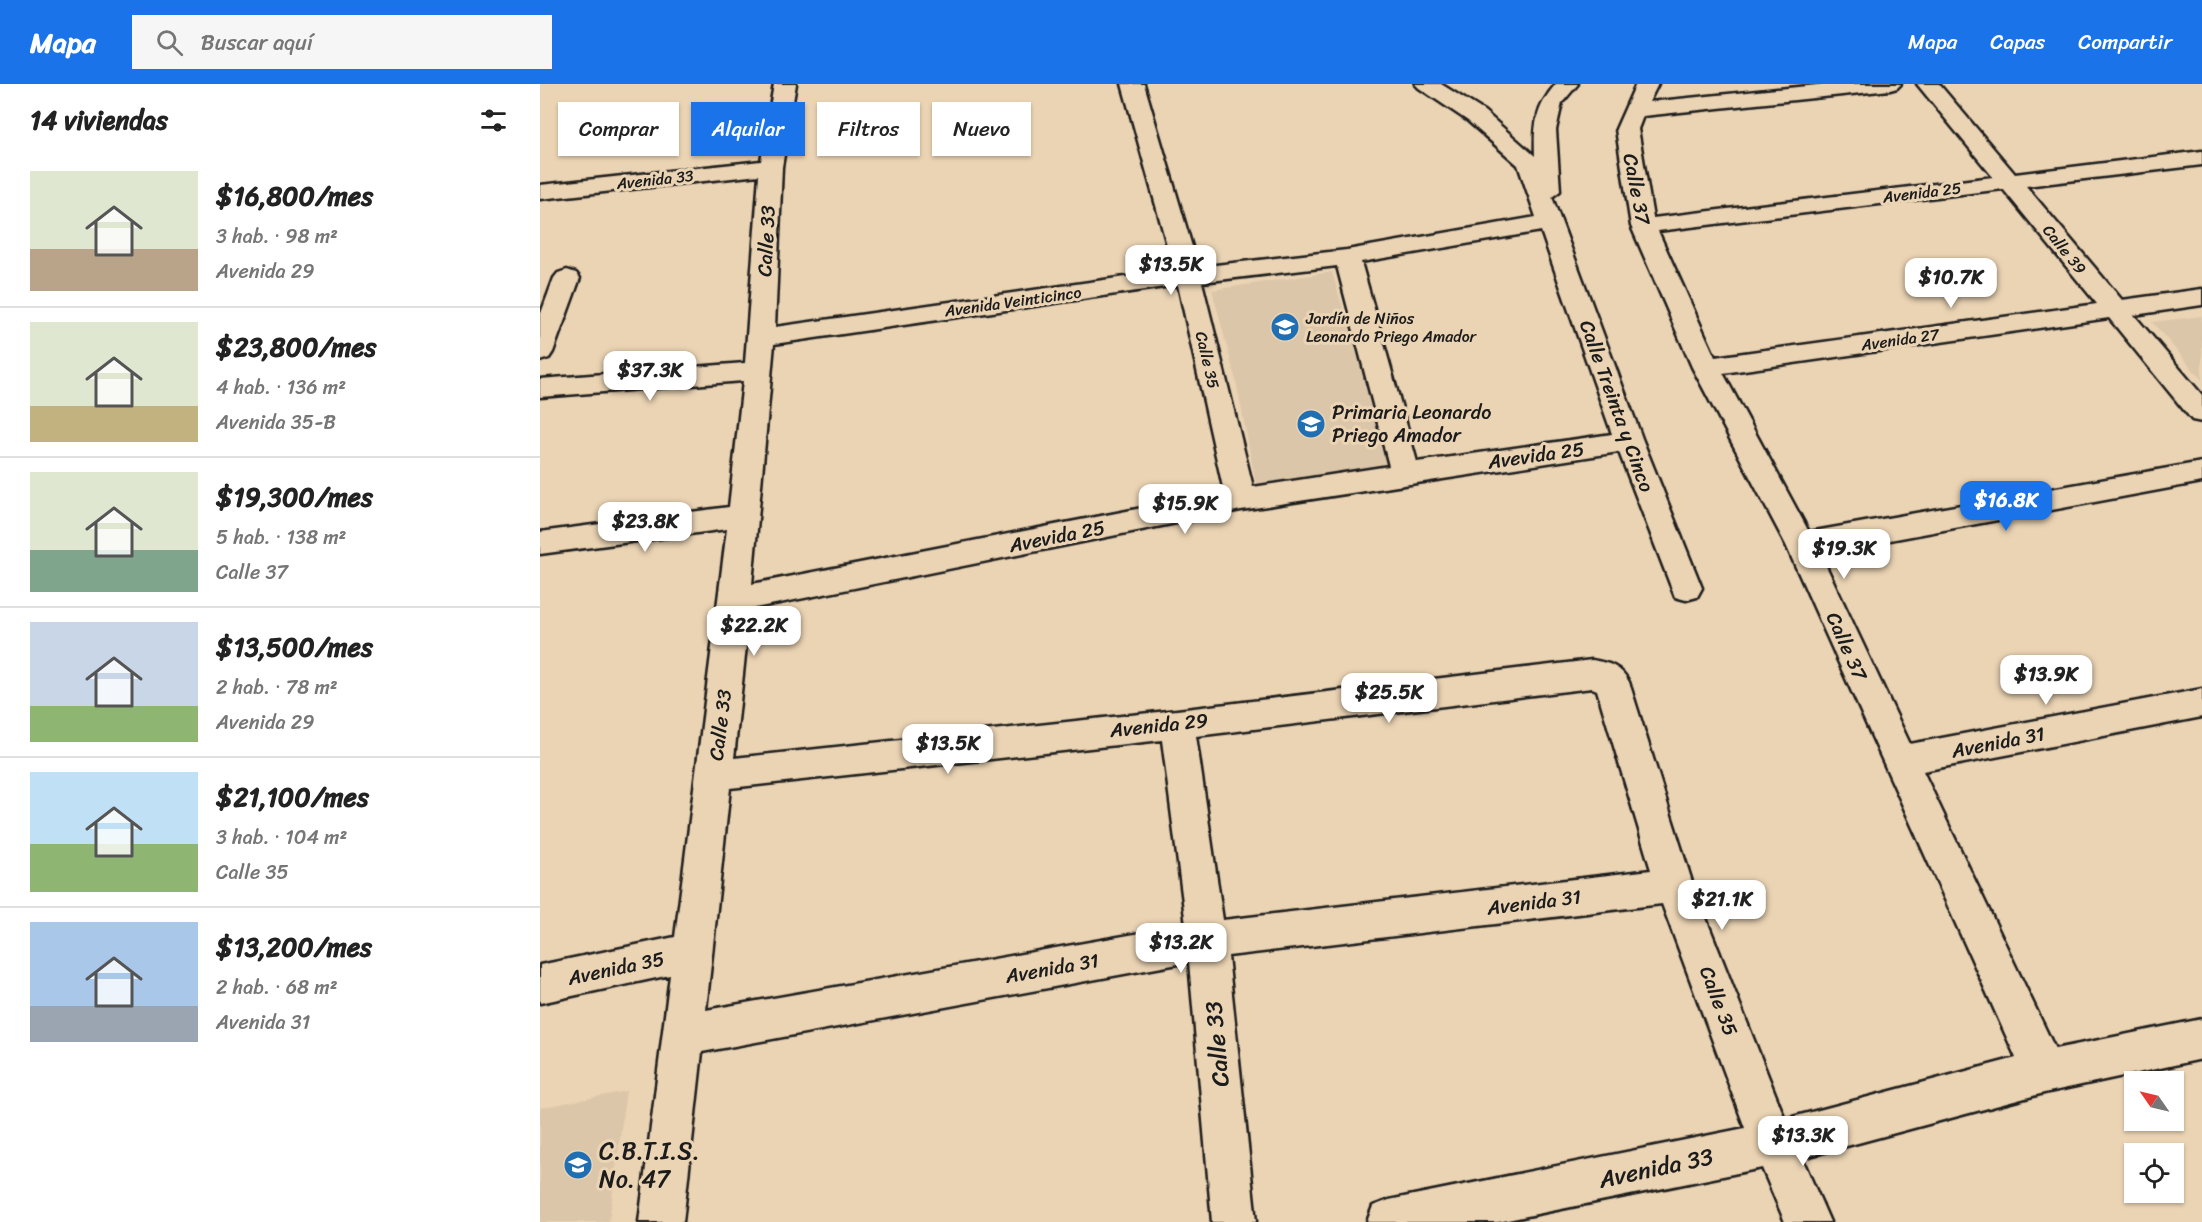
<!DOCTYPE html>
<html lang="es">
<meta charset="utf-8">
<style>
:root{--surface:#fff;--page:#f6f6f6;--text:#222;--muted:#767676;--line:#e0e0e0;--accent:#1a73e8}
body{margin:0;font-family:Sriracha,sans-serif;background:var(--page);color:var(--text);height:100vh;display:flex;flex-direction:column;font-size:22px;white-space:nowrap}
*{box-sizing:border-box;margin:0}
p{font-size:20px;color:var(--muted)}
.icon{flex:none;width:33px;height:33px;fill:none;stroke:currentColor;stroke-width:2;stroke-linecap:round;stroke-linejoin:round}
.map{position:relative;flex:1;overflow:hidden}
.details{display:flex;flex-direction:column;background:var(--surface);width:540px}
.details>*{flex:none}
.hud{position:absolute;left:18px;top:18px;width:570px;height:54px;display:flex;gap:12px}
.needle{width:39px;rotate:304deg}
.controls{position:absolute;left:1584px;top:987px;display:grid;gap:12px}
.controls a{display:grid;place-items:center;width:60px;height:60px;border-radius:0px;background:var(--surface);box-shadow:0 2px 4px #0004;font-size:30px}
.price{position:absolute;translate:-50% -51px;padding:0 14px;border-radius:12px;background:#fff;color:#222;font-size:20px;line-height:39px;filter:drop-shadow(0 2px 3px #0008)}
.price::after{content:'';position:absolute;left:50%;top:36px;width:18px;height:14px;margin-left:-9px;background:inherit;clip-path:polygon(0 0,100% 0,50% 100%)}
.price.current{background:var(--accent);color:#fff}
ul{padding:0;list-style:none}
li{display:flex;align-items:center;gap:18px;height:150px;padding:0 30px}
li+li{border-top:2px solid var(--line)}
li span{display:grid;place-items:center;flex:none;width:168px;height:120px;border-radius:0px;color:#555}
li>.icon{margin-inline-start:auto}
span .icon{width:72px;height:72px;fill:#fffc;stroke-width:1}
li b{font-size:26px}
h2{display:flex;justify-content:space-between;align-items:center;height:72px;padding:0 30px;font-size:26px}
.chip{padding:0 21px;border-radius:0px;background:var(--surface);box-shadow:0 2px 4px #0004;font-size:21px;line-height:54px}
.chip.current{background:var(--accent);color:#fff}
header{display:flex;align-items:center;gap:36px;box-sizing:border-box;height:84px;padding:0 30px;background:var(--accent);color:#fff}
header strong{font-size:28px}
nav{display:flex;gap:33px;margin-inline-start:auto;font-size:21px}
.search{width:420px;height:54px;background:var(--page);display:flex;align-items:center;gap:15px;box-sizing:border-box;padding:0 21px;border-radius:0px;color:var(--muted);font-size:22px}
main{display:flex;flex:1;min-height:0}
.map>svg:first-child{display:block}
.built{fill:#dcc6a9}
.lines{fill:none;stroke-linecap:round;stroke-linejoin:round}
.minor-casing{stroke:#1c1c1c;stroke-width:5}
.minor{fill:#ebd4b4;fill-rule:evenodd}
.labels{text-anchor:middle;stroke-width:6;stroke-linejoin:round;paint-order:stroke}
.far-street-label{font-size:16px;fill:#1c1c1c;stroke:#ebd4b4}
.far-poi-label{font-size:16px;fill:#1c1c1c;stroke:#ebd4b4;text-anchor:start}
.street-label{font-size:20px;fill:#1c1c1c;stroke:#ebd4b4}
.poi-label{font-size:20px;fill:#1c1c1c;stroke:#ebd4b4;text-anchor:start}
.near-street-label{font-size:24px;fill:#1c1c1c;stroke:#ebd4b4}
.near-poi-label{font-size:24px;fill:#1c1c1c;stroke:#ebd4b4;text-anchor:start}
</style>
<header>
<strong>Mapa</strong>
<div class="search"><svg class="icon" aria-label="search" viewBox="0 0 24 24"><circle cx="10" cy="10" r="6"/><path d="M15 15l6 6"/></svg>Buscar aquí</div>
<nav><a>Mapa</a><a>Capas</a><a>Compartir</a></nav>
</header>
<main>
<section class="details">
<h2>14 viviendas<svg class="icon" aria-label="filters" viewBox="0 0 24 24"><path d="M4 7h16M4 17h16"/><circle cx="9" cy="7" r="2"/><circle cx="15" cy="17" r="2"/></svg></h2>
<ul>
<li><span style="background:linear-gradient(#dfe7d0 65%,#b9a48a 0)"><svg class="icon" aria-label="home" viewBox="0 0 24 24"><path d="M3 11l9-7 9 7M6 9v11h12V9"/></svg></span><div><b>$16,800/mes</b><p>3 hab. · 98 m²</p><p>Avenida 29</p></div></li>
<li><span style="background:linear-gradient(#dfe7d0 70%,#c2b280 0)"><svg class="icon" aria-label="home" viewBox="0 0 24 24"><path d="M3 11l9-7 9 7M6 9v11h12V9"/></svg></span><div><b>$23,800/mes</b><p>4 hab. · 136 m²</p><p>Avenida 35-B</p></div></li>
<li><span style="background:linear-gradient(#dfe7d0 65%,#7fa58c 0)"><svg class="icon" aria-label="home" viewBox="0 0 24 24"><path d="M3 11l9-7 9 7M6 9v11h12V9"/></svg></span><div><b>$19,300/mes</b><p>5 hab. · 138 m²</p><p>Calle 37</p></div></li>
<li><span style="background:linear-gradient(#c9d6e8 70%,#8fb573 0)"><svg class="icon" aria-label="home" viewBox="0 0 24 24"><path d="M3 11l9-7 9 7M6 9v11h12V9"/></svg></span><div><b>$13,500/mes</b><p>2 hab. · 78 m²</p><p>Avenida 29</p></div></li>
<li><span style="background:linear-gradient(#bfe0f5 60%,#8fb573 0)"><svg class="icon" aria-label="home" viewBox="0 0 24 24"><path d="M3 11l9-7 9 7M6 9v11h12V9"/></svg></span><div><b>$21,100/mes</b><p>3 hab. · 104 m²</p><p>Calle 35</p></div></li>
<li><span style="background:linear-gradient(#a9c7e8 70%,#9aa5b1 0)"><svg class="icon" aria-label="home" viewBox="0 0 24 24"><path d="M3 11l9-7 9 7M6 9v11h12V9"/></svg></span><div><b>$13,200/mes</b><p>2 hab. · 68 m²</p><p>Avenida 31</p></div></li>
</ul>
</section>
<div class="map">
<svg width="1662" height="1138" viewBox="0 0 1662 1138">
<rect width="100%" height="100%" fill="#ebd4b4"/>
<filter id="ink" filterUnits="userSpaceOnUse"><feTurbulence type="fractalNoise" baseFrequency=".0167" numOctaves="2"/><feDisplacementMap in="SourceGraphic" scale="12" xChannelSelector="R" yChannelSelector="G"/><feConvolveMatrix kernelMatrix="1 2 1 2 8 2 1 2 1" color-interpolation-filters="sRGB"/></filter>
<g filter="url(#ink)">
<!-- built -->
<g class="built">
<path d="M792,188L851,384L717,405L696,297L672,206Z"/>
<path d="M1662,232V296L1612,238Z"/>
<path d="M86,1007L69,1138H0V1024Z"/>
</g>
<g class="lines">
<!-- minor casing -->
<g class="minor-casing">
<g id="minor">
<path d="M234,0H256L242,83L235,243L634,186L582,0H604L658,183L807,166L996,133L978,81L928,37L879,4L875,0H901L944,27L995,72C994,42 995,24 1016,0H1038L1022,19L1016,46L1020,107L1012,113L1103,357L1162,504L1157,513L1146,516L1135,513L1079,368L701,426L210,525L194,674L637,626L1052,576C1069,579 1081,582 1089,598L1153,801L1245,1035L1476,974L1246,461L1152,283L1091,142L1076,45L1096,0H1118L1109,18L1287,0H1361L1357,4L1350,6L1103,32L1098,45L1113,134L1453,93L1377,0H1399L1475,90L1662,67V81L1486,102L1582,216L1662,205V221L1594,231L1662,311V338L1652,336L1569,234L1183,289L1269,448L1662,378V398L1280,469L1370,660L1662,605V633L1383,687L1515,965L1662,935V975L1504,1009L1262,1074L1290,1138H1245L1222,1084L958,1138H827L833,1122L849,1116L1205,1044L1122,820L688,872L716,1138H672L649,878L162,968L143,1138H99L130,891L0,919V881L135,853L187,445L0,470V448L189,423L203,297L0,313V295L205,279L219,91L0,115V101L221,77ZM1463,105L1557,220L1175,273L1118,147ZM1001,147L1072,350L877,378L821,178ZM797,182L849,382L713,403L662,198ZM638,201L684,408L212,500L234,260ZM1052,604L1057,606L1111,786L683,836L656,652ZM622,656L646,841L166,926L190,704Z"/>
<path d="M27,186L36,189L40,194L13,268L9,274L0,277V232L14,194L18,189Z"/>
</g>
</g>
<!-- minor -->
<use href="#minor" class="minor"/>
</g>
</g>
<!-- icons -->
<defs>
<g id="school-disc" transform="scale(1.5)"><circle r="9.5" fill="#1f6fb2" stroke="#ebd4b4"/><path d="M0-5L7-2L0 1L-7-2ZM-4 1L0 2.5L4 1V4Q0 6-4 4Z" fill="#fff"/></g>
</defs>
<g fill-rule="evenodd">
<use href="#school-disc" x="745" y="243"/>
<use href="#school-disc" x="771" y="340"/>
<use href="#school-disc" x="38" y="1081"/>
</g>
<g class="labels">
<!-- far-street labels -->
<g class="far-street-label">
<text transform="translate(115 95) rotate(-6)" y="6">Avenida 33</text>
<text transform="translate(1382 108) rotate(-7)" y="6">Avenida 25</text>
<text transform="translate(1525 165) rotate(51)" y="6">Calle 39</text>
<text transform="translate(473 217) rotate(-8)" y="6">Avenida Veinticinco</text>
<text transform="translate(1360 255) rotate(-8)" y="6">Avenida 27</text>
<text transform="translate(668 276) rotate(77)" y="6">Calle 35</text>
</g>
<!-- far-poi labels -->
<g class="far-poi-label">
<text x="766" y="240">Jardín de Niños<tspan x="766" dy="18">Leonardo Priego Amador</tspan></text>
</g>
<!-- street labels -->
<g class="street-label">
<text transform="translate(1097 105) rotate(79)" y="7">Calle 37</text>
<text transform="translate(226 157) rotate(-87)" y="7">Calle 33</text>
<text transform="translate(1077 322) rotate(70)" y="7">Calle Treinta y Cinco</text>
<text transform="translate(996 371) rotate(-8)" y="7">Avevida 25</text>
<text transform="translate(517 452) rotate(-11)" y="7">Avevida 25</text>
<text transform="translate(1307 562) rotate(66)" y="7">Calle 37</text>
<text transform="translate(180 641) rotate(-83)" y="7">Calle 33</text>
<text transform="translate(619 641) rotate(-6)" y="7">Avenida 29</text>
<text transform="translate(1458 658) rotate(-11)" y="7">Avenida 31</text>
<text transform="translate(994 818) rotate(-7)" y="7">Avenida 31</text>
<text transform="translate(76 884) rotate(-12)" y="7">Avenida 35</text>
<text transform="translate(512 884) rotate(-10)" y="7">Avenida 31</text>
<text transform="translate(1179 917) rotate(69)" y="7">Calle 35</text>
</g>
<!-- poi labels -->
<g class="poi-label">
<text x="792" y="335">Primaria Leonardo<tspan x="792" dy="23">Priego Amador</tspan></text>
</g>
<!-- near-street labels -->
<g class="near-street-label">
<text transform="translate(677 960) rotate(-95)" y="8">Calle 33</text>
<text transform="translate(1116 1084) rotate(-12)" y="8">Avenida 33</text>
</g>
<!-- near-poi labels -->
<g class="near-poi-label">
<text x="59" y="1075">C.B.T.I.S.<tspan x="59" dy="28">No. 47</tspan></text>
</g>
</g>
</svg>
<div class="controls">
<a><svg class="needle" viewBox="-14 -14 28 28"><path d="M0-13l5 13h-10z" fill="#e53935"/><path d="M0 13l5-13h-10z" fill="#767676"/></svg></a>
<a><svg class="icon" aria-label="locate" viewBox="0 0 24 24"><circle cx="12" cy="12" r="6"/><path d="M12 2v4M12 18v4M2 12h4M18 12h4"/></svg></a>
</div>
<b class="price" style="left:631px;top:212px">$13.5K</b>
<b class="price" style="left:1411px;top:225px">$10.7K</b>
<b class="price" style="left:110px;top:318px">$37.3K</b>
<b class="price current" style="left:1466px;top:448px">$16.8K</b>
<b class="price" style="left:645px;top:451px">$15.9K</b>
<b class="price" style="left:105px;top:469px">$23.8K</b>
<b class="price" style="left:1304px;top:496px">$19.3K</b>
<b class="price" style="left:214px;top:573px">$22.2K</b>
<b class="price" style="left:1506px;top:622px">$13.9K</b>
<b class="price" style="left:849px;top:640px">$25.5K</b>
<b class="price" style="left:408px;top:691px">$13.5K</b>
<b class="price" style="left:1182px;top:847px">$21.1K</b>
<b class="price" style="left:641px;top:890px">$13.2K</b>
<b class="price" style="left:1263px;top:1083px">$13.3K</b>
<div class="hud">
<a class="chip">Comprar</a>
<a class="chip current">Alquilar</a>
<a class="chip">Filtros</a>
<a class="chip">Nuevo</a>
</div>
</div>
</main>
